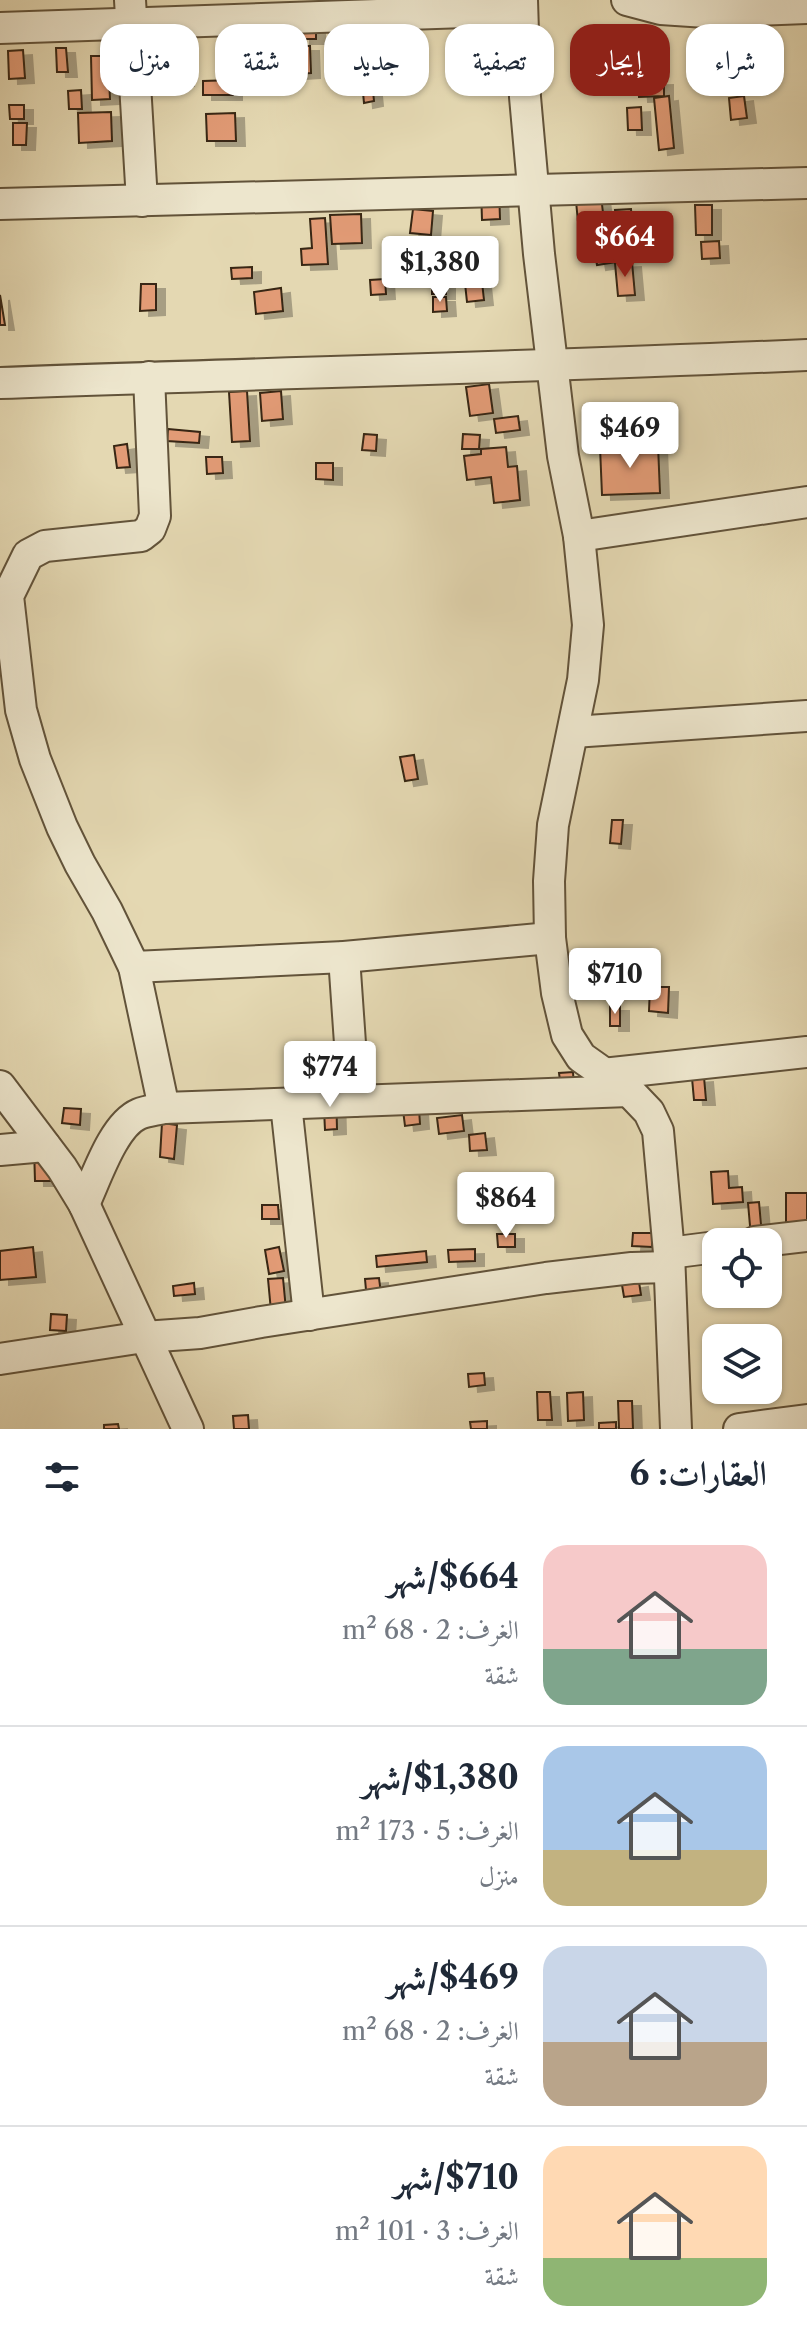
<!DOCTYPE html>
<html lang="ar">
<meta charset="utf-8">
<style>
:root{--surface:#fff;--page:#f6f6f7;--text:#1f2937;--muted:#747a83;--line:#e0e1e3;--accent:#8f2418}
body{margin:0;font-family:"Libre Caslon Text",Amiri,serif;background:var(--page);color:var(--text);direction:rtl;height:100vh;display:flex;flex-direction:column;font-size:30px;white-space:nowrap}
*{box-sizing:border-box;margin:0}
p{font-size:26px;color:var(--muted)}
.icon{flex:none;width:44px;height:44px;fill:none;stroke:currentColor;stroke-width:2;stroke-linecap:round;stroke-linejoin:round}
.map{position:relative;height:1429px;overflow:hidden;direction:ltr}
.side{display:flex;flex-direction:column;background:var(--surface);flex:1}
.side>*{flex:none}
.guide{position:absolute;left:24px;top:24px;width:760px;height:72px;direction:rtl;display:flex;gap:16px}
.controls{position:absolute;left:702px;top:1228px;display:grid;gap:16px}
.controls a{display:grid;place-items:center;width:80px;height:80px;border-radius:16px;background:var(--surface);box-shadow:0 2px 6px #0004;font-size:40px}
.price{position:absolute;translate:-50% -68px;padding:0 18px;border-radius:8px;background:#fff;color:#222;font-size:26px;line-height:52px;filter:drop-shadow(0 2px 4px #0008)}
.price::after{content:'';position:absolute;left:50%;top:48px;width:24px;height:18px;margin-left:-12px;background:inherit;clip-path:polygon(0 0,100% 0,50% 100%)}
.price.on{background:var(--accent);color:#fff}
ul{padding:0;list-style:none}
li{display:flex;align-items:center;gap:24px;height:200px;padding:0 40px}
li+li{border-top:2px solid var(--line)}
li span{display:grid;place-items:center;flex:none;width:224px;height:160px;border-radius:24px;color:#555}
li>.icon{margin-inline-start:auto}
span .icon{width:96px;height:96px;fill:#fffc;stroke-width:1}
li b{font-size:34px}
h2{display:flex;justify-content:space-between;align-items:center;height:96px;padding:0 40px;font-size:34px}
.tag{padding:0 28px;border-radius:24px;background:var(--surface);box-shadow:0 2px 6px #0004;font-size:28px;line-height:72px}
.tag.on{background:var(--accent);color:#fff}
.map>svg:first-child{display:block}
.building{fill:#e29b76;stroke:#372712;stroke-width:2;filter:url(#shadow)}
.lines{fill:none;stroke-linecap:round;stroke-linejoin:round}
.minor-casing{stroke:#62533a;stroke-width:34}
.minor{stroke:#ede6cd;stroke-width:30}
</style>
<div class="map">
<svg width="807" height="1429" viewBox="0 0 807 1429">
<defs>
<filter id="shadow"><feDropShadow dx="9" dy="5" stdDeviation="0" flood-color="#0004"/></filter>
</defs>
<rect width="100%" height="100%" fill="#e4d8b2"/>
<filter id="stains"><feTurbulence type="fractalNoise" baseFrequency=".0025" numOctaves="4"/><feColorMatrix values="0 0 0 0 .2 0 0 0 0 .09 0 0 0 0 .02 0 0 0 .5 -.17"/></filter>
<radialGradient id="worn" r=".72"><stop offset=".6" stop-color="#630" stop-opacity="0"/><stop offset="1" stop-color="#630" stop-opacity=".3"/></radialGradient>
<!-- building -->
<g class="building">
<path d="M469,11H502V28L489,29V42H470Z"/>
<path d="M316,25V39H301V26Z"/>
<path d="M271,26L276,70L248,73L246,57L264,55L261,27Z"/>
<path d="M161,30L162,45L146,47V31Z"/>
<path d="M740,34L755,35L754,64L739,63Z"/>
<path d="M184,46L185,81H169L168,47Z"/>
<path d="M296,46H310L311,73L297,74Z"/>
<rect x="332" y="47" width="23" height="25"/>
<path d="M56,48H66L68,72H57Z"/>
<path d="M23,50L25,78L9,79L8,51Z"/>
<path d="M91,56H108L110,99L92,100Z"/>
<path d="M397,56L398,70L361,72L360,58Z"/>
<path d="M715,66H727V90H716Z"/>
<path d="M233,80V95H203V81Z"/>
<path d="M664,80V96L639,97L638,81Z"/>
<path d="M372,81L374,101L364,103L362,82Z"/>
<path d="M81,90L82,109H69L68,91Z"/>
<path d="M669,96L674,148L659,150L654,98Z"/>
<path d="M744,96L747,118L731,120L729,98Z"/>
<path d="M9,105H24V119H10Z"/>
<path d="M641,107L642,130H628L627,108Z"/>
<path d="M111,112L112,141L79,143L78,113Z"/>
<path d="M235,113L236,141H207L206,114Z"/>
<path d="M13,123H27L26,145H13Z"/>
<path d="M600,188L605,229L579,232L575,191Z"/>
<path d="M481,189H499L500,219L482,220Z"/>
<path d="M695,205H712V235H696Z"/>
<path d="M413,209L433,211L431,235L410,233Z"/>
<path d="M631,209L634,247L618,248L615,210Z"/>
<path d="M361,214L362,243L332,244L330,215Z"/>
<path d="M325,218L328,264L302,265L301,249L312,248L310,219Z"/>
<path d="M719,241L720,258L702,259L701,242Z"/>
<path d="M616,250L617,262L597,265L595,253Z"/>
<path d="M632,262L635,295L618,296L615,263Z"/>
<path d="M252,267V278L232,279L231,268Z"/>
<path d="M481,273L484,300L467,302L464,274Z"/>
<path d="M385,279L386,294L371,295L370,280Z"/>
<rect x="432" y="281" width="14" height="13"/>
<path d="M141,284H156V310L140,311Z"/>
<path d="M281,288L283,311L256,314L254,292Z"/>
<path d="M0,295L5,325H0Z"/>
<path d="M433,297H446L447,311L433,312Z"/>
<path d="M489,384L493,413L470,416L466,387Z"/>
<path d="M247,391L250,441L232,442L229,392Z"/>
<path d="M281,391L283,419L262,421L260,393Z"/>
<path d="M518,416L520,430L496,433L494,419Z"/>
<path d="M168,429L200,432L199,443L167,441Z"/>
<path d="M364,434L377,435L376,451L362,450Z"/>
<path d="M463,434L480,435L479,449H462Z"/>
<path d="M127,444L130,467L117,468L114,446Z"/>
<path d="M658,445L660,493L602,495L600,447Z"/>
<path d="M506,447L508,467L517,466L520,500L494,503L491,477L467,480L464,456L481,454V449Z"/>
<path d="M206,457H222L223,473L207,474Z"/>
<path d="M316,463H333V480L316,479Z"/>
<path d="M414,755L418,779L405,781L400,757Z"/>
<path d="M612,820H623L621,844L610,843Z"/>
<path d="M650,987H669L668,1013L649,1011Z"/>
<rect x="610" y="1006" width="10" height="20"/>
<path d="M573,1072L574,1087L561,1088L559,1073Z"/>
<path d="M704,1077L706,1100H694L692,1078Z"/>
<path d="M323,1089H336L337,1129L325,1130Z"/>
<path d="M64,1108L81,1109L80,1125L62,1123Z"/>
<path d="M419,1109L420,1124L405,1126L403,1110Z"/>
<path d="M462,1115L464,1131L439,1134L437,1118Z"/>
<path d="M162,1123L177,1125L174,1159L160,1157Z"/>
<path d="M485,1133L487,1150L470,1151L469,1135Z"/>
<path d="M34,1147H52V1181H35Z"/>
<path d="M728,1171L729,1188L742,1187L743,1202L713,1204L711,1172Z"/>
<rect x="786" y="1193" width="21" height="29"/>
<path d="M759,1202L762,1236L751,1237L748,1203Z"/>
<path d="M262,1205H278L279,1219H262Z"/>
<path d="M633,1233H652V1247L632,1246Z"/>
<path d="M497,1234H515V1247H498Z"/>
<path d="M33,1247L36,1277L0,1280V1251Z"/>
<path d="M279,1247L284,1271L269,1274L265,1250Z"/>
<path d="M475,1249V1261L449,1262L448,1250Z"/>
<path d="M426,1251L427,1262L377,1267L376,1256Z"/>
<path d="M283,1278L286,1310L271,1311L268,1279Z"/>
<path d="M379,1278L383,1310L368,1312L365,1279Z"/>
<path d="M639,1282L641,1295L624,1297L622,1285Z"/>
<path d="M194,1283L195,1294L174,1296L173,1286Z"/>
<path d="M51,1314L67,1315L66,1331L50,1330Z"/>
<path d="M484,1373L485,1385L469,1387L468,1374Z"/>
<path d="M537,1392H550L552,1420H538Z"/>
<path d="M583,1392L584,1420L568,1421L567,1393Z"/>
<path d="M618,1401H632L633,1429H619Z"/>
<path d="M248,1415L249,1429H234L233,1416Z"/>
<path d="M487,1421V1429H471L470,1422Z"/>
<path d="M616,1422V1429H599V1423Z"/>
<path d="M118,1424L119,1429H104V1425Z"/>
</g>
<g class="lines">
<!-- minor casing -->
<g class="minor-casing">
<g id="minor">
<path d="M130,0L142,201"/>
<path d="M522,0L525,97L539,254L563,456L579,536L588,625L583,680L553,825L549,881L550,938L557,993L567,1035L581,1057L629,1091L649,1112L658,1131L669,1253L676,1429"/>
<path d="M627,0L661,9L706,12L807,8"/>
<path d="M0,28L522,10"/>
<path d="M0,204L807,183"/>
<path d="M149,377L155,516L150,529L141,536L45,546L28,555L8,596L21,710L35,759L62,827L80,864L107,911L134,967L164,1108L629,1091"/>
<path d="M0,383C269,373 538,367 807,355"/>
<path d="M579,536L807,502"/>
<path d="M573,732L807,716"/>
<path d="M344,957L354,1101"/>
<path d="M134,967L344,957L550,938"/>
<path d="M603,1074L807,1052"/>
<path d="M0,1086L62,1168L84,1204L188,1429"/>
<path d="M286,1104L309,1315"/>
<path d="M0,1150L45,1146"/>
<path d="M84,1204C96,1179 113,1125 139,1114C146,1111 156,1110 164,1108"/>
<path d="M755,1242L807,1236"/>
<path d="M669,1253L716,1247"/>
<path d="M0,1359L144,1337L200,1333L261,1322L546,1278L632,1268L669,1267"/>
<path d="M739,1429L807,1420"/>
</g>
</g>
<!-- minor -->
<use href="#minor" class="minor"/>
</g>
<rect width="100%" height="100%" filter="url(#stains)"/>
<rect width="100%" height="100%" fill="url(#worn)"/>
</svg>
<div class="controls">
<a><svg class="icon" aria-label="locate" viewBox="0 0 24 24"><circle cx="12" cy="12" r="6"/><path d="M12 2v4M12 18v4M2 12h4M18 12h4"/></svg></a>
<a><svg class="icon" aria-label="layers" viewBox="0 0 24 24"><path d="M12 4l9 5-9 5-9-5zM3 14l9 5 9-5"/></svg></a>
</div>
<b class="price on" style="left:625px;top:279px">$664</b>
<b class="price" style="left:440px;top:304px">$1,380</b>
<b class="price" style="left:630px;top:470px">$469</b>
<b class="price" style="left:615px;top:1016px">$710</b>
<b class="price" style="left:330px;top:1109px">$774</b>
<b class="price" style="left:506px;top:1240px">$864</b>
<div class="guide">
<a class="tag">شراء</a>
<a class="tag on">إيجار</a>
<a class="tag">تصفية</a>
<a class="tag">جديد</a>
<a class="tag">شقة</a>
<a class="tag">منزل</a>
</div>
</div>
<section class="side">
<h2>العقارات: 6<svg class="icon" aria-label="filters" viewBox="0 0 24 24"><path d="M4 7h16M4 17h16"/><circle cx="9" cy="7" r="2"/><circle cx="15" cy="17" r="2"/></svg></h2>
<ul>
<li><span style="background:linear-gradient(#f6c9c9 65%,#7fa58c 0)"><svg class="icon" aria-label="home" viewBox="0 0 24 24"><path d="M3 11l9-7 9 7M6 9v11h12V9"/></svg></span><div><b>$664/شهر</b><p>الغرف: 2 · 68 m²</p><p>شقة</p></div></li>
<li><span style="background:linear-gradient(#a9c7e8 65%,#c2b280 0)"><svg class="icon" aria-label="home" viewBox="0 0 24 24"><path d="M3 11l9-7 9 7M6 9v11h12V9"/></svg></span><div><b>$1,380/شهر</b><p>الغرف: 5 · 173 m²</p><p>منزل</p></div></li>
<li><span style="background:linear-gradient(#c9d6e8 60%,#b9a48a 0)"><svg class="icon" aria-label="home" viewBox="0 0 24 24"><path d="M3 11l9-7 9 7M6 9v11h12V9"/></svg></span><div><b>$469/شهر</b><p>الغرف: 2 · 68 m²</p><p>شقة</p></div></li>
<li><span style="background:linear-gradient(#ffd9b3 70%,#8fb573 0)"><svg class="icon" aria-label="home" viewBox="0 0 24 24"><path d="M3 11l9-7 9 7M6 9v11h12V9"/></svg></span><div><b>$710/شهر</b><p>الغرف: 3 · 101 m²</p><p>شقة</p></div></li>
</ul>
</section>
